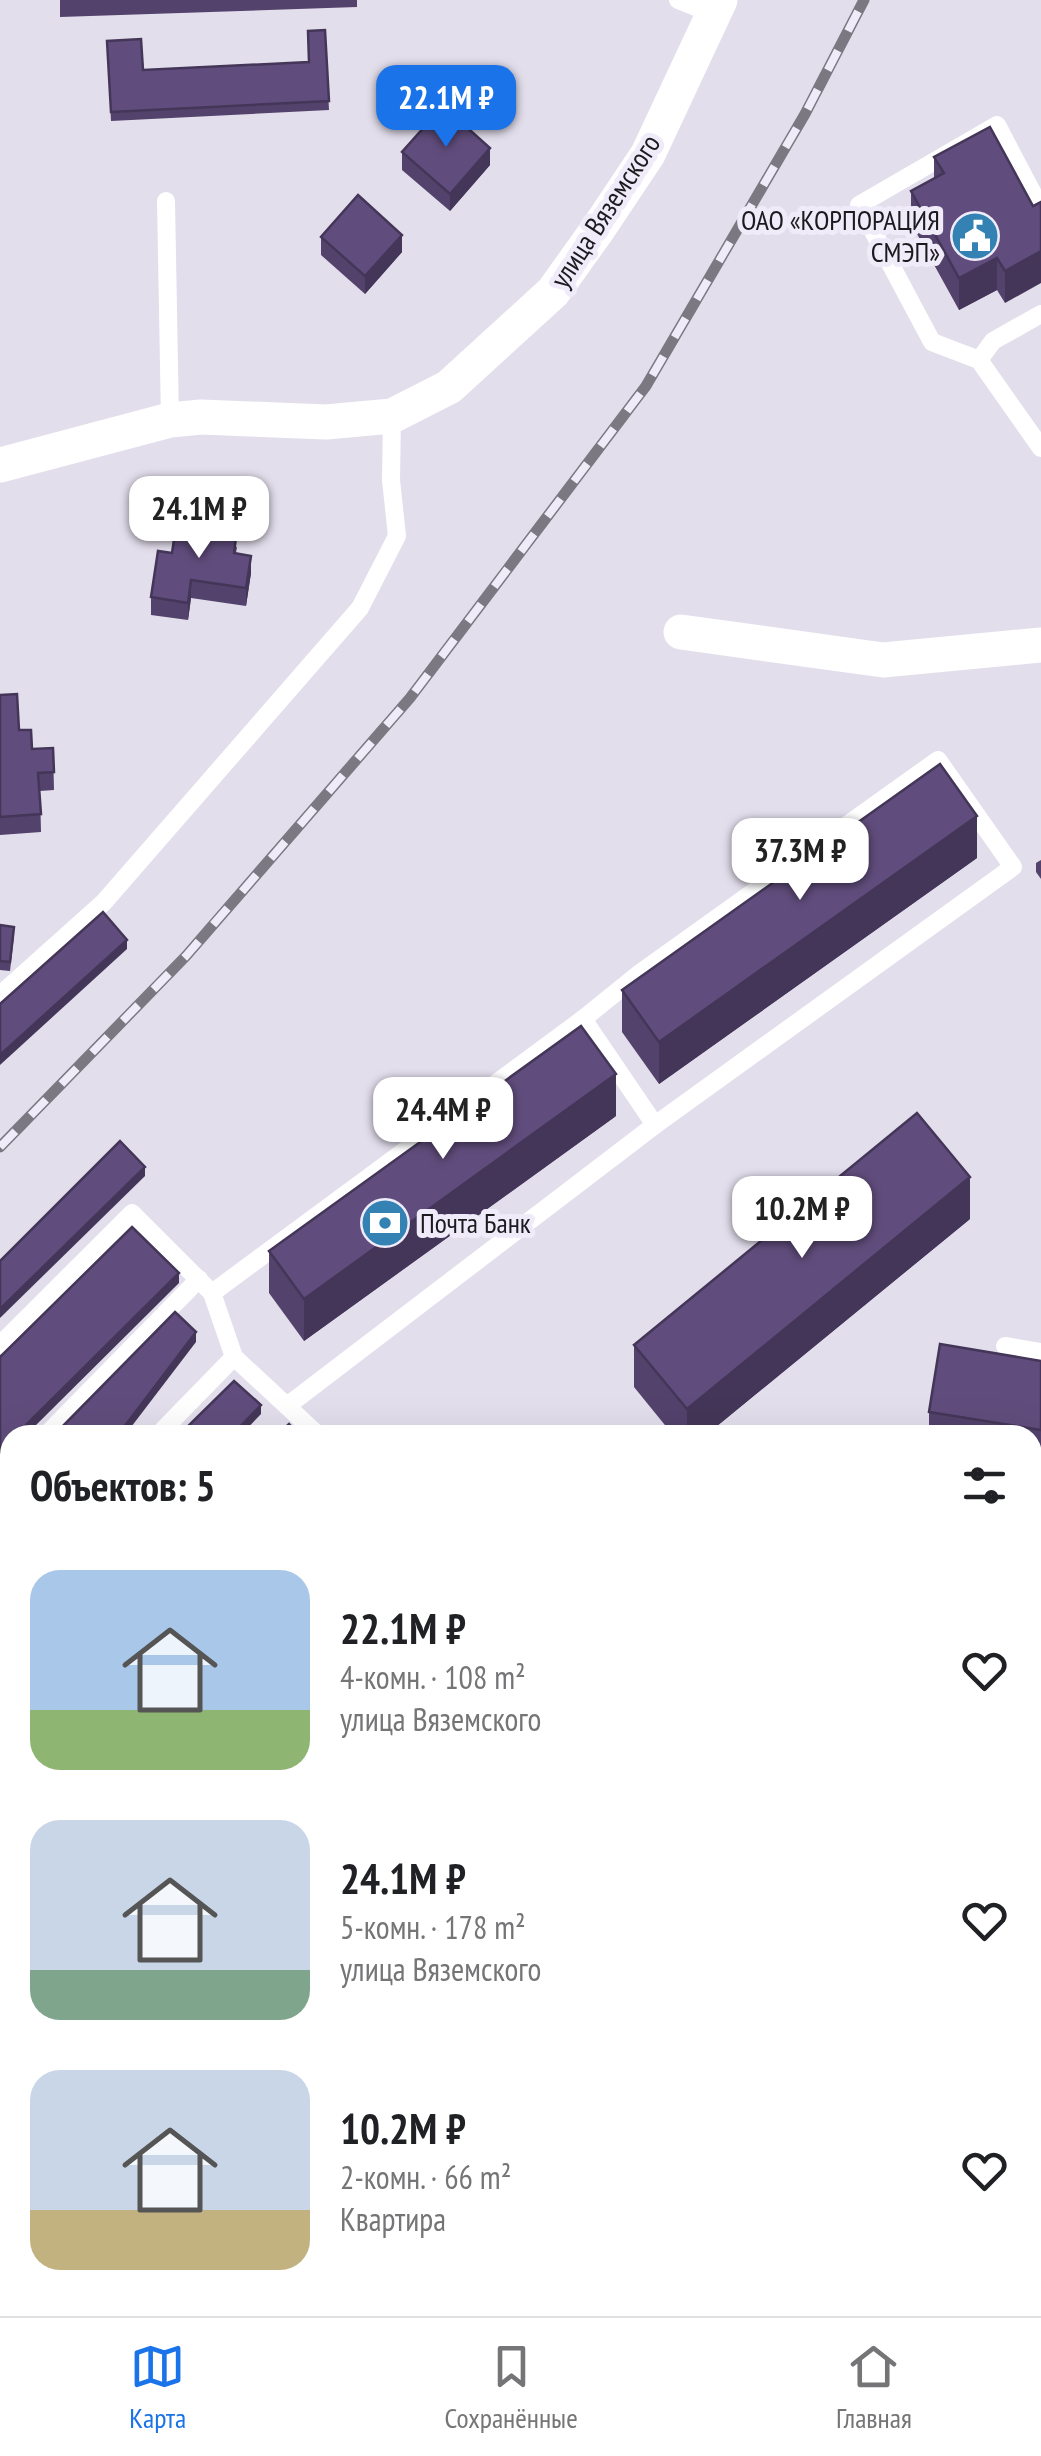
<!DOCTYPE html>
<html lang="ru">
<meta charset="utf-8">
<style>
:root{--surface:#fff;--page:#f6f6f6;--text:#202124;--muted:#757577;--line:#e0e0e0;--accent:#1a73e8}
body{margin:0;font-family:"PT Sans Narrow",sans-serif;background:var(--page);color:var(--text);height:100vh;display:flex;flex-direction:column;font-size:38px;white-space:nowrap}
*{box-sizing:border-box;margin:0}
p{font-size:32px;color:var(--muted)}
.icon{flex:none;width:55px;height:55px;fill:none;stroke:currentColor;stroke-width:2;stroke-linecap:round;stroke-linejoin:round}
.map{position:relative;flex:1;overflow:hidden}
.sheet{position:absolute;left:0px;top:1425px;width:1042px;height:892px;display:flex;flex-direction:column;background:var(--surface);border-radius:30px 30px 0 0;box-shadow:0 10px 40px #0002}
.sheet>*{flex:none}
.price{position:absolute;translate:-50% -85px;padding:0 22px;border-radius:20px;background:#fff;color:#222;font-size:32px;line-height:65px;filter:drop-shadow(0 2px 5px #0008)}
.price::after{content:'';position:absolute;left:50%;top:60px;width:30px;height:22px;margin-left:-15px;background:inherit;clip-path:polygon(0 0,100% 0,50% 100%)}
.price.selected{background:var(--accent);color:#fff}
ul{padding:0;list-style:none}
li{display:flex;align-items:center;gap:30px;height:250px;padding:0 30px}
li span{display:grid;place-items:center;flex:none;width:280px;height:200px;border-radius:30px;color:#555}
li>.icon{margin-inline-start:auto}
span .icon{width:120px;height:120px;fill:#fffc;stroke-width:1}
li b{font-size:42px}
h2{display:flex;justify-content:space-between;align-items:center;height:120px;padding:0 30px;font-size:42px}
.menu{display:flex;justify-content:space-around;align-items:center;height:140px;border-top:2px solid var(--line);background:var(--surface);font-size:28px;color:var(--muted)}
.menu a{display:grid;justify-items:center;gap:5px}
.menu .selected{color:var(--accent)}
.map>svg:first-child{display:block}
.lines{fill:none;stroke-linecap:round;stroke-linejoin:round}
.lane{stroke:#fff;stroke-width:18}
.street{stroke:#fff;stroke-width:35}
.rail-casing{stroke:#7b7881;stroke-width:11}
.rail{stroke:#f0ebf9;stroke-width:8;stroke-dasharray:22;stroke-linecap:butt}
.wall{fill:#53426c}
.shaded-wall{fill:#443658}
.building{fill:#614d7d;stroke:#443658;stroke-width:2.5}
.labels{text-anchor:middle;stroke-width:10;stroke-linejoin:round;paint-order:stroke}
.street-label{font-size:28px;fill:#1c1a1f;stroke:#f0ebf9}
.poi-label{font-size:28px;fill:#1c1a1f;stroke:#f0ebf9;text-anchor:end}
</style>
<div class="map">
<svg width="1041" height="2316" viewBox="0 0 1041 2316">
<rect width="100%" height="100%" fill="#e3deec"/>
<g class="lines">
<!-- lane -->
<g class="lane">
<path d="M678,0L713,14"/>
<path d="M166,201L170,420"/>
<path d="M1041,209L997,125L859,205L932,342L979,360L1041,448"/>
<path d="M979,360L993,341L1041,314"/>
<path d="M0,995L104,902L360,608L397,536L391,480L392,416"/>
<path d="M583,1019L655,1125"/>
<path d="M212,1293L583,1019L640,973L938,760L1013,867L655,1125L287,1406"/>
<path d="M0,1345L132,1213L212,1293L234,1357L318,1435"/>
<path d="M1005,1346L1041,1352"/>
<path d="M46,1435L199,1279"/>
<path d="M158,1435L234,1357"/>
<path d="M0,1482L10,1472"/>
<path d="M0,1583L10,1577"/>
<path d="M1032,1623L1041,1627"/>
</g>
<!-- street -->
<g class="street">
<path d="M0,465L170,420L201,417L326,422L392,416L449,387L553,292L598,229L648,154L720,0"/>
<path d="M681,632L883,660L1041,645"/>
<path d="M0,2063H10"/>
<path d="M850,2308V2316"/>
</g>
<!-- rail casing -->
<g class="rail-casing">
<g id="rail">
<path d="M0,1147L186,956L410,698L646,386L805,114L864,0"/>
<path d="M1032,1715L1041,1717"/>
<path d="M0,1717L10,1715"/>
</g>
</g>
<!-- rail -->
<use href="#rail" class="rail"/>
</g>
<!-- wall -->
<g class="wall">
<path d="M60,0H357V7L60,17Z"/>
<path d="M325,30L329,110L111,121L107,41L143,70L309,62Z"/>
<path d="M402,152L490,165L450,211L402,170Z"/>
<path d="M934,157L1033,206L1005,303L997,290L959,310L911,223V191L934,178Z"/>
<path d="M321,237L402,252L365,294L321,255Z"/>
<path d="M237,547L236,553L251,573L246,606L191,598L188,620L151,615V597L172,553Z"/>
<path d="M0,695L32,749L53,748L54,790L40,791L41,832L0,835Z"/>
<path d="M977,858L659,1084L622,1032V990Z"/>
<path d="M1041,860V879L1036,872V863Z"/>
<path d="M0,925L14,936L10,971L0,970Z"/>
<path d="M616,1116L304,1341L269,1293V1251Z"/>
<path d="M970,1219L706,1435H673L634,1387V1345Z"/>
<path d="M1041,1361V1462L1032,1461V1435H929V1412Z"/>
<path d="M1032,1743L1041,1746V1823L1032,1821Z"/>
<path d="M1032,1849L1041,1852V1991L1032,1989Z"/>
<path d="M1041,2048V2128H1032V2056Z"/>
<rect x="0" y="2088" width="10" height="53"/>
</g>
<!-- shaded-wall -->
<g class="shaded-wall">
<path d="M490,148V165L450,211V194Z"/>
<path d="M402,235V252L365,294V276Z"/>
<path d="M1041,251V283L1005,303V271Z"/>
<path d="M997,258V290L959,310V278Z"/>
<path d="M251,556V573L246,606V588Z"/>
<path d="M191,580V598L188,620V603Z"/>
<path d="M977,816V858L659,1084V1042Z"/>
<path d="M127,940V949L0,1065V1055Z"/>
<path d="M616,1074V1116L304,1341V1299Z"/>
<path d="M145,1167V1176L0,1318V1309Z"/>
<path d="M970,1177V1219L706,1435H687V1409Z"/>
<path d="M179,1273V1283L26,1435H16Z"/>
<path d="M196,1332V1342L125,1435H118Z"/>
<path d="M261,1405V1414L241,1435H232Z"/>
<path d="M10,1441V1450L0,1460V1451Z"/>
<path d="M10,1547V1556L0,1563V1554Z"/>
<path d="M6,1636V1646L0,1648V1639Z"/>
</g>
<!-- building -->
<g class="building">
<path d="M325,30L329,101L111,112L107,41L141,39L143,70L309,62L308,31Z"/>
<path d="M443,106L490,148L450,194L402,152Z"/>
<path d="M990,127L1033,206L1041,202V251L1005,271L997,258L959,278L911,191L944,173L934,157Z"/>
<path d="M358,195L402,235L365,276L321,237Z"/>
<path d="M177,520L237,530L234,553L251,556L246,588L191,580L188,603L151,597L158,551L172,553Z"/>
<path d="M17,694L19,730H31L32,749L53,748L54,772L38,773L41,814L0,817V695Z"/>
<path d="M940,764L977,816L659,1042L622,990Z"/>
<path d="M103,912L127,940L0,1055V1004Z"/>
<path d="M0,925L14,927L10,962L0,961Z"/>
<path d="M581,1026L616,1074L304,1299L269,1251Z"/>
<path d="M917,1113L970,1177L687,1409L634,1345Z"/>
<path d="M120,1141L145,1167L0,1309V1261Z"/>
<path d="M132,1227L179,1273L16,1435H10V1441L0,1451V1357Z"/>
<path d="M175,1312L196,1332L118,1435H54Z"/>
<path d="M940,1344L1041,1361V1430L929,1412Z"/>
<path d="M234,1381L261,1405L232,1435H179Z"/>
<path d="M289,1424L299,1435H277Z"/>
<path d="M10,1480V1547L0,1554V1490Z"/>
<path d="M10,1586V1648L6,1636L0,1639V1592Z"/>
<path d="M1032,1743L1041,1746V1805L1032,1803Z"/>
<path d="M1032,1849L1041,1852V1974L1032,1971Z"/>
<path d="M1034,2047L1041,2048V2111L1032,2110Z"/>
<rect x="0" y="2088" width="10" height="44"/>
<path d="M928,2308H982V2316H929Z"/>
</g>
<!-- icons -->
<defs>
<g id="civic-disc" transform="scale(2.5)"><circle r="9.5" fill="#3481b3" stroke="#f0ebf9"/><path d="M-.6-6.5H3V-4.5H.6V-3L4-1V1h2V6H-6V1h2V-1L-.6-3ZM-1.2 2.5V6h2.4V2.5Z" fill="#fff"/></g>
<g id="bank-disc" transform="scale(2.5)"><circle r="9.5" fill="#3481b3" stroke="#f0ebf9"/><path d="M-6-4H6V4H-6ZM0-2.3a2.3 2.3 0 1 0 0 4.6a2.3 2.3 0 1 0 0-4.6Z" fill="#fff"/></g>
</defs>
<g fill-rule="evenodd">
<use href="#civic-disc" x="975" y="236"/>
<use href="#bank-disc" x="385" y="1223"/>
</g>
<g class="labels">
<!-- street labels -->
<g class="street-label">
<text transform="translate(605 211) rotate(-57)" y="10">улица Вяземского</text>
</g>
<!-- poi labels -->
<g class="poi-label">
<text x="940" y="230">ОАО «КОРПОРАЦИЯ<tspan x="940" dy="32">СМЭП»</tspan></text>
<text x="420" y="1233" text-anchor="start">Почта Банк</text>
</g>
</g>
</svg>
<b class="price selected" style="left:446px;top:150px">22.1M ₽</b>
<b class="price" style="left:199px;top:561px">24.1M ₽</b>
<b class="price" style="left:800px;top:903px">37.3M ₽</b>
<b class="price" style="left:443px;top:1162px">24.4M ₽</b>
<b class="price" style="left:802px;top:1261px">10.2M ₽</b>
<section class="sheet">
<h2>Объектов: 5<svg class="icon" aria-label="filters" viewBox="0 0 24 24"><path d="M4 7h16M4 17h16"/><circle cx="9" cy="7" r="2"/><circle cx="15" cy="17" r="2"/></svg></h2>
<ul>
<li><span style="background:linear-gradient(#a9c7e8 70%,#8fb573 0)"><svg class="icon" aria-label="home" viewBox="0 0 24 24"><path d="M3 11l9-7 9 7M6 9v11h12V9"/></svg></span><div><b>22.1M ₽</b><p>4-комн. · 108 m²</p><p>улица Вяземского</p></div><svg class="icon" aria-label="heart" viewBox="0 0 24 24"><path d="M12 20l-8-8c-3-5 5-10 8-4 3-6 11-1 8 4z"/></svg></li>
<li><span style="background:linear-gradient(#c9d6e8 75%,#7fa58c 0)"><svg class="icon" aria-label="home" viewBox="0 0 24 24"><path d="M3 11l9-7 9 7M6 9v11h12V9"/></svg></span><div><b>24.1M ₽</b><p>5-комн. · 178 m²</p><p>улица Вяземского</p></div><svg class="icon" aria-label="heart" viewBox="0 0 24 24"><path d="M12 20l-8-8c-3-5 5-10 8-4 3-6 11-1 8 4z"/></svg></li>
<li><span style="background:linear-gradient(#c9d6e8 70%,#c2b280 0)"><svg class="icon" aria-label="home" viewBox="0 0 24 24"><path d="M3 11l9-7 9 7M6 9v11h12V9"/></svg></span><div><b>10.2M ₽</b><p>2-комн. · 66 m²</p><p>Квартира</p></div><svg class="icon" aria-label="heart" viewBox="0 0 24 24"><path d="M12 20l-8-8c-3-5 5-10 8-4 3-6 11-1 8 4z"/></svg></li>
</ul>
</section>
</div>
<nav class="menu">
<a class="selected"><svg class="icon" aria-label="map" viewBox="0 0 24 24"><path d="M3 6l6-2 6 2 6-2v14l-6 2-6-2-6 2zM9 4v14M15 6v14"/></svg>Карта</a>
<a><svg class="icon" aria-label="saved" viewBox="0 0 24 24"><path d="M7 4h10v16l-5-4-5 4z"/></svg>Сохранённые</a>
<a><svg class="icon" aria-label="home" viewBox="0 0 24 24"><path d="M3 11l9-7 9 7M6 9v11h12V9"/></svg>Главная</a>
</nav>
